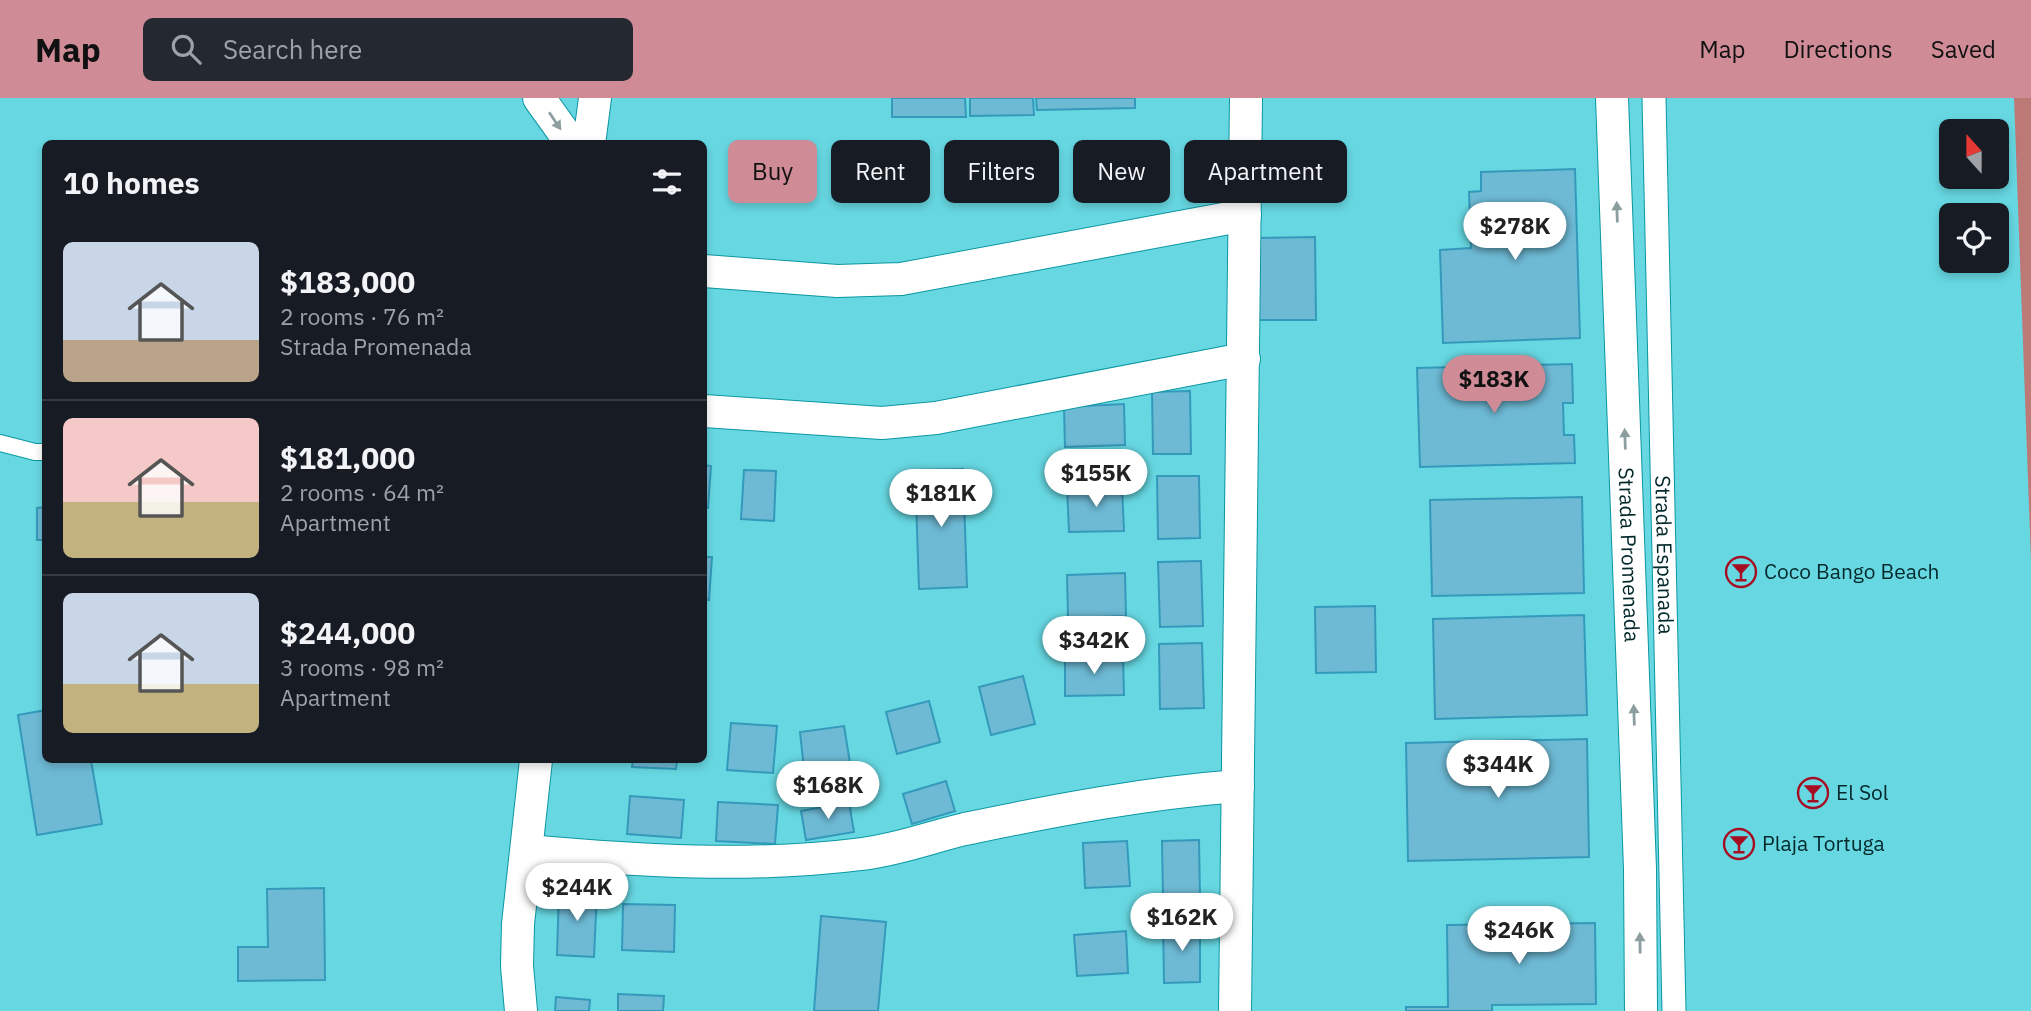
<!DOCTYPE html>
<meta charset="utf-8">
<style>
:root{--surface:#171b24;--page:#242831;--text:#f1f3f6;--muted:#9ea1a6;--line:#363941;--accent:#cf8c97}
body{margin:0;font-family:"IBM Plex Sans",sans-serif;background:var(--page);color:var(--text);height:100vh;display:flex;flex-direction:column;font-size:26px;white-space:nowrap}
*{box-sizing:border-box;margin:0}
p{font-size:23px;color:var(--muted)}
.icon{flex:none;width:38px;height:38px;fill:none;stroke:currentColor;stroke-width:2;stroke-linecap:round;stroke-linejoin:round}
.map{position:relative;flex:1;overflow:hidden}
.details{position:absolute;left:42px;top:42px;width:665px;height:623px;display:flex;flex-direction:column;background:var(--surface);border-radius:10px;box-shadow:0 4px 10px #0003}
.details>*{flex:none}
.banner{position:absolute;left:728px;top:42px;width:665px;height:63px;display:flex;gap:14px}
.needle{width:46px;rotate:339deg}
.tools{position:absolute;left:1939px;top:21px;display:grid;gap:14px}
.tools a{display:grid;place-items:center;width:70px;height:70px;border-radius:10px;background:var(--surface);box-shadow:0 4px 10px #0003;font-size:35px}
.price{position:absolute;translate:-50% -60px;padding:0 16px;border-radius:24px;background:#fff;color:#222;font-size:23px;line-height:46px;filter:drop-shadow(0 2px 4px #0008)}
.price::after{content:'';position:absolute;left:50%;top:42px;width:21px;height:16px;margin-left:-10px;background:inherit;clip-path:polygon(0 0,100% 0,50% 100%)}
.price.current{background:var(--accent);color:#111}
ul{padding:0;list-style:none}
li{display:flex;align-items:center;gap:21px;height:175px;padding:0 21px}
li+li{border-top:2px solid var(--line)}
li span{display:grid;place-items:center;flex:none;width:196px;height:140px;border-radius:10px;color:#555}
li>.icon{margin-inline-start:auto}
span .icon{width:84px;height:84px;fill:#fffc;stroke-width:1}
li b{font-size:30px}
h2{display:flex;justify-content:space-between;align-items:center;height:84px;padding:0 21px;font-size:30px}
.tag{padding:0 24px;border-radius:10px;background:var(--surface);box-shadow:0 4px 10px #0003;font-size:24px;line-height:63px}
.tag.current{background:var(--accent);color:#111}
header{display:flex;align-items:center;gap:42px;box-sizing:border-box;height:98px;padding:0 35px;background:var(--accent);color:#111}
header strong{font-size:33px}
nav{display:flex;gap:38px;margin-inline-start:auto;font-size:24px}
.search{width:490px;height:63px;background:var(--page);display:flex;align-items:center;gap:18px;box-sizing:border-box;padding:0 24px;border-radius:10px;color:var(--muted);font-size:26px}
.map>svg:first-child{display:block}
.water{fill:#bc7975}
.building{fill:#6ebad5;stroke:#349abb;stroke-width:2}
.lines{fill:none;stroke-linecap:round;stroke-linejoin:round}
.service-casing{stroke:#0b97a1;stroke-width:18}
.pedestrian-casing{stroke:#0b97a1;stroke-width:25}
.minor-casing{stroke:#0b97a1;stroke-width:34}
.service{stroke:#fff;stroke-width:16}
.pedestrian{stroke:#fff;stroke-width:23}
.minor{stroke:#fff;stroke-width:32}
.oneway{fill:#8d9ea0}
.labels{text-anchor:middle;stroke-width:6;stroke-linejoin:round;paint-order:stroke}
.street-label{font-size:21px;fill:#02282b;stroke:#67d8e2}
.poi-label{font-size:21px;fill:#02282b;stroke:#67d8e2;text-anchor:start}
</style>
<header>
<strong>Map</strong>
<div class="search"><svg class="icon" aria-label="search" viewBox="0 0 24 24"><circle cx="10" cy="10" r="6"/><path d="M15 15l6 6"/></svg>Search here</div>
<nav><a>Map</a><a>Directions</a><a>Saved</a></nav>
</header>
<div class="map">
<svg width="2031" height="913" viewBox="0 0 2031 913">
<rect width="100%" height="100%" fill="#67d8e2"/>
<!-- water -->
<path class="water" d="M2014,0H2031V463Z"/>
<!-- building -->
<g class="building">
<path d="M892,0H965L966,19H892Z"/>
<path d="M970,0H1033L1034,17L970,18Z"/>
<path d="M1036,0H1135V10L1037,12Z"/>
<path d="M1575,71L1580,240L1443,245L1440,152L1471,150L1469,94L1481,93V74Z"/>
<path d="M1315,139L1316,222H1252V140Z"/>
<path d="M1572,266L1573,305H1563L1564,337H1574L1575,365L1420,369L1417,270Z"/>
<path d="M1190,293L1191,356H1153L1152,294Z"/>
<path d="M1124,306L1125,347L1065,349L1064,309Z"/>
<path d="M704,367L711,368L708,410H704Z"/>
<path d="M963,371L967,489L919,491L915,372Z"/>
<path d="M744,372L776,373L774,423L741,421Z"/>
<path d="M1157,378H1199L1200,440L1158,441Z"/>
<path d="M1122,388L1124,433L1069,434L1067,389Z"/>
<path d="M1582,399L1584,495L1432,498L1430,402Z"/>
<path d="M46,409V442H37V410Z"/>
<path d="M704,459H712L709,502L704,501Z"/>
<path d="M1201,463L1203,528L1160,529L1158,464Z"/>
<path d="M1125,475L1126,518L1068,520L1067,477Z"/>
<path d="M1375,508L1376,574L1316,575L1315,509Z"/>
<path d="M1584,517L1587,617L1435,621L1433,521Z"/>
<path d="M1202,545L1204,610L1160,611L1159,546Z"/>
<path d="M1123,558L1124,597L1065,598V560Z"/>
<path d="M1023,578L1035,626L991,637L979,589Z"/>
<path d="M929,603L940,644L897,656L886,614Z"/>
<path d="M46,612V662H91L102,726L37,737L18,617Z"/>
<path d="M731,625L777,628L773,675L727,672Z"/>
<path d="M844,628L850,665L804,671L800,634Z"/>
<path d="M1587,641L1589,759L1408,763L1406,645Z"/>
<path d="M633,662H677L676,671L632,669Z"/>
<path d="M946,683L955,713L912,726L903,696Z"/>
<path d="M630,698L684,702L681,740L627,736Z"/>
<path d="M718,704L778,707L775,746L716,743Z"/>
<path d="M849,704L854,734L806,742L801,713Z"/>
<path d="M1199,742L1200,799L1163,800L1162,743Z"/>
<path d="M1127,743L1130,788L1085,790L1083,745Z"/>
<path d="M324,790L325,882L238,883V849H268L267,791Z"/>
<path d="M559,792L597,794L594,859L557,857Z"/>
<path d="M623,806L675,807L674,854L622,852Z"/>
<path d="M821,818L886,824L878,913H814Z"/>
<path d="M1163,825H1200V884L1164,885Z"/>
<path d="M1595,825L1596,906L1492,907V913H1406V909H1448L1447,827Z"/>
<path d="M1126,833L1128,875L1077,878L1074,837Z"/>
<path d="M618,896L664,898L663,913H618Z"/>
<path d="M556,899L590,902L589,913H555Z"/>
</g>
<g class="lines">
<!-- service casing -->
<g class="service-casing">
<path id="service" d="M0,345L35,354H46"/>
</g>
<!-- pedestrian casing -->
<g class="pedestrian-casing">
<g id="pedestrian">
<path id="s1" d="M1654,0L1674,913"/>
</g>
</g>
<!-- minor casing -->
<g class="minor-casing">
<g id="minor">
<path d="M539,0L572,46"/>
<path id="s2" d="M1612,0L1640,771L1641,913"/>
<path d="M589,46L595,0"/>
<path d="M704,173L837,183L901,181L1245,117"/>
<path d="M704,313L882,325L936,320L1244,261"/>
<path d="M528,753C639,763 751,770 862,756C897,752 931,739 965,731C1056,712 1146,695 1238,688"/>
<path d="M521,913L517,868L518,826L536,662"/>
<path d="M1235,913L1246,0"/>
</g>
</g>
<!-- service -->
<use href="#service" class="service"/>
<!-- pedestrian -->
<use href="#pedestrian" class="pedestrian"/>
<!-- minor -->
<use href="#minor" class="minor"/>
</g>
<!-- one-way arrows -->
<defs><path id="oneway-solid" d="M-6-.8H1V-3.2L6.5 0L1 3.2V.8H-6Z" transform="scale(1.75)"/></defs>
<g class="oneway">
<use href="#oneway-solid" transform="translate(555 23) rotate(56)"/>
<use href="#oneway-solid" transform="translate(1617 114) rotate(-92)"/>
<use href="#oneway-solid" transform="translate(1625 341) rotate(-92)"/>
<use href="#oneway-solid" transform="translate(1634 617) rotate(-92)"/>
<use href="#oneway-solid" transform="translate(1640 845) rotate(-91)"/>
</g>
<!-- icons -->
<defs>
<g id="bar-ring" transform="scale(1.575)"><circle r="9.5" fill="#67d8e2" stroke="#a60d22" stroke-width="1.5"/><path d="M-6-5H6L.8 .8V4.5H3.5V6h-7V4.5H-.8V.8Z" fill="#a60d22"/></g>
</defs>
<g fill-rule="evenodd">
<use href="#bar-ring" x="1741" y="474"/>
<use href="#bar-ring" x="1813" y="695"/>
<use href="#bar-ring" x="1739" y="746"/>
</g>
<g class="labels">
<!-- street labels -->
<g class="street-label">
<text dy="7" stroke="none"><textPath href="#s2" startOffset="457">Strada Promenada</textPath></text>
<text dy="7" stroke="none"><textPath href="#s1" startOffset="457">Strada Espanada</textPath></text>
</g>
<!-- poi labels -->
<g class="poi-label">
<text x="1764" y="481">Coco Bango Beach</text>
<text x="1836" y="702">El Sol</text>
<text x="1762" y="753">Plaja Tortuga</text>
</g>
</g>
</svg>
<div class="tools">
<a><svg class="needle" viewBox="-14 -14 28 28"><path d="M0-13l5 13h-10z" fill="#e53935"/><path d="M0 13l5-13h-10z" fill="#9ea1a6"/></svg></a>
<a><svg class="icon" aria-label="locate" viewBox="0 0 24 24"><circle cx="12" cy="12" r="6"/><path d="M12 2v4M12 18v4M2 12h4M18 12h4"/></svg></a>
</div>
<b class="price" style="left:1515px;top:164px">$278K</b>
<b class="price current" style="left:1494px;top:317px">$183K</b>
<b class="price" style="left:1096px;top:411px">$155K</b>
<b class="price" style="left:941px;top:431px">$181K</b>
<b class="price" style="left:1094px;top:578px">$342K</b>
<b class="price" style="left:1498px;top:702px">$344K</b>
<b class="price" style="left:828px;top:723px">$168K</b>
<b class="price" style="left:577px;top:825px">$244K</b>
<b class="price" style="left:1182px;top:855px">$162K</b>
<b class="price" style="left:1519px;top:868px">$246K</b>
<div class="banner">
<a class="tag current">Buy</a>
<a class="tag">Rent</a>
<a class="tag">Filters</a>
<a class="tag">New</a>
<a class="tag">Apartment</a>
</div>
<section class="details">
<h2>10 homes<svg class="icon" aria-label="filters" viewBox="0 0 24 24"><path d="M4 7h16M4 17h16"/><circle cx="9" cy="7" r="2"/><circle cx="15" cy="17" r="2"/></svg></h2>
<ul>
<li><span style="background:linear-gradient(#c9d6e8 70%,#b9a48a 0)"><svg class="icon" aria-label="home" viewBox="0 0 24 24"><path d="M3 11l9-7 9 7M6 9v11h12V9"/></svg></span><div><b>$183,000</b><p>2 rooms · 76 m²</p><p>Strada Promenada</p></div></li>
<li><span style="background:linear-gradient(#f6c9c9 60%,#c2b280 0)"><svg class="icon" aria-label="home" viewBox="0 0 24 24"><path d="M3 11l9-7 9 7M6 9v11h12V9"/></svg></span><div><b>$181,000</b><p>2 rooms · 64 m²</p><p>Apartment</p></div></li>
<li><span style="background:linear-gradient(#c9d6e8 65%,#c2b280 0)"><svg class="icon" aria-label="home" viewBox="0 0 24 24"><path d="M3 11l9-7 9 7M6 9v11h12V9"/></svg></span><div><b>$244,000</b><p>3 rooms · 98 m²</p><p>Apartment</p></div></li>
</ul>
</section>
</div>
